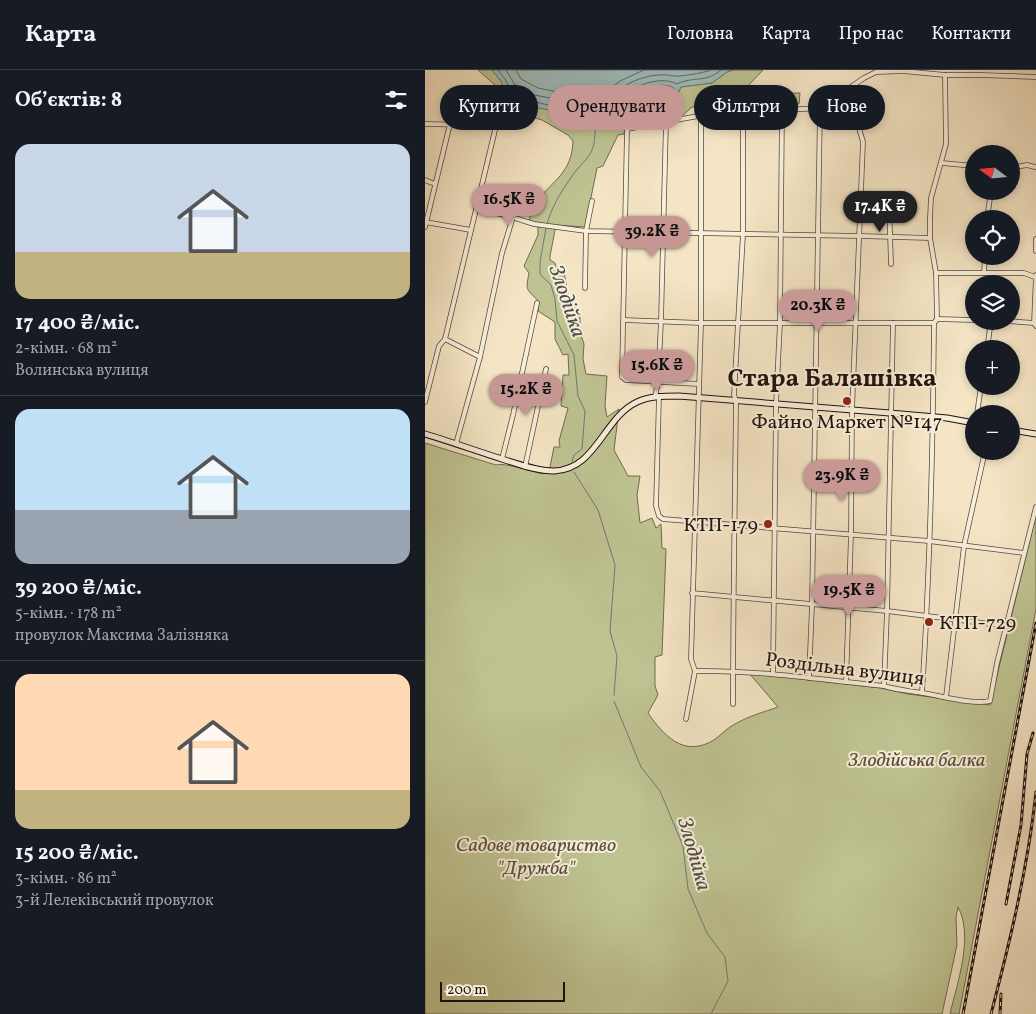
<!DOCTYPE html>
<html lang="uk">
<meta charset="utf-8">
<style>
:root{--surface:#171b24;--page:#20242c;--text:#f1f3f6;--muted:#9ea1a6;--line:#363941;--accent:#c59692}
body{margin:0;font-family:Vollkorn,serif;background:var(--page);color:var(--text);height:100vh;display:flex;flex-direction:column;font-size:19px;white-space:nowrap}
*{box-sizing:border-box;margin:0}
p{font-size:16px;color:var(--muted)}
.icon{flex:none;width:28px;height:28px;fill:none;stroke:currentColor;stroke-width:2;stroke-linecap:round;stroke-linejoin:round}
.map{position:relative;flex:1;overflow:hidden}
.sheet{display:flex;flex-direction:column;background:var(--surface);width:425px}
.sheet>*{flex:none}
.hud{position:absolute;left:15px;top:15px;width:475px;height:45px;display:flex;gap:10px}
.needle{width:32px;rotate:286deg}
.fabs{position:absolute;left:540px;top:75px;display:grid;gap:10px}
.fabs a{display:grid;place-items:center;width:55px;height:55px;border-radius:50%;background:var(--surface);box-shadow:0 2px 8px #0003;font-size:25px}
.scale{position:absolute;left:15px;bottom:12px;width:125px;box-sizing:border-box;padding-left:5px;border:2px solid #21120d;border-top:0;font-size:14px;line-height:18px;white-space:nowrap;color:#21120d;-webkit-text-stroke:4px #f8eed9;paint-order:stroke}
.price{position:absolute;translate:-50% -42px;padding:0 11px;border-radius:18px;background:var(--accent);color:#111;font-size:16px;line-height:32px;filter:drop-shadow(0 1px 2px #0008)}
.price::after{content:'';position:absolute;left:50%;top:30px;width:15px;height:11px;margin-left:-8px;background:inherit;clip-path:polygon(0 0,100% 0,50% 100%)}
.price.on{background:#222;color:#fff}
ul{padding:0;list-style:none}
li{display:grid;align-content:center;gap:10px;height:265px;padding:0 15px}
li+li{border-top:1px solid var(--line)}
li span{display:grid;place-items:center;height:155px;border-radius:15px;color:#555}
li>.icon{margin-inline-start:auto}
span .icon{width:90px;height:90px;fill:#fffc;stroke-width:1}
li b{font-size:21px}
h2{display:flex;justify-content:space-between;align-items:center;height:60px;padding:0 15px;font-size:21px}
.tag{padding:0 18px;border-radius:22px;background:var(--surface);box-shadow:0 2px 8px #0003;font-size:18px;line-height:45px}
.tag.on{background:var(--accent);color:#111}
header{display:flex;align-items:center;gap:30px;box-sizing:border-box;height:70px;padding:0 25px;background:var(--surface);border-bottom:1px solid var(--line)}
header strong{font-size:24px}
nav{display:flex;gap:28px;margin-inline-start:auto;font-size:18px}
main{display:flex;flex:1;min-height:0}
.map>svg:first-child{display:block}
.green{fill:#bfc392;stroke:#706a50}
.water{fill:#9fbdbd;stroke:#6d7977}
.lines{fill:none;stroke-linecap:round;stroke-linejoin:round}
.shore{stroke:#606865;stroke-width:1}
.stream{stroke:#6d7977;stroke-width:1}
.street-casing{stroke:#56473b;stroke-width:5.5}
.secondary-casing{stroke:#21120d;stroke-width:7}
.street{stroke:#f8eed9;stroke-width:4}
.secondary{stroke:#f8eed9;stroke-width:5}
.rail-casing{stroke:#21120d;stroke-width:3}
.rail{stroke:#f8eed9;stroke-width:1;stroke-dasharray:4;stroke-linecap:butt}
.poi-dot{fill:#8f2418;stroke:#f8eed9;stroke-width:2}
.labels{text-anchor:middle;stroke-width:4;stroke-linejoin:round;paint-order:stroke}
.poi-label{font-size:20px;fill:#21120d;stroke:#f8eed9}
.street-label{font-size:20px;fill:#21120d;stroke:#f8eed9}
.park-label{font-size:20px;font-style:italic;fill:#58503c;stroke:#f8eed9}
.water-label{font-size:21px;font-style:italic;fill:#4d4e4b;stroke:#f8eed9}
.district-label{font-size:25px;font-weight:bold;fill:#21120d;stroke:#f8eed9}
</style>
<header>
<strong>Карта</strong>
<nav><a>Головна</a><a>Карта</a><a>Про нас</a><a>Контакти</a></nav>
</header>
<main>
<section class="sheet">
<h2>Об’єктів: 8<svg class="icon" aria-label="filters" viewBox="0 0 24 24"><path d="M4 7h16M4 17h16"/><circle cx="9" cy="7" r="2"/><circle cx="15" cy="17" r="2"/></svg></h2>
<ul>
<li><span style="background:linear-gradient(#c9d6e8 70%,#c2b280 0)"><svg class="icon" aria-label="home" viewBox="0 0 24 24"><path d="M3 11l9-7 9 7M6 9v11h12V9"/></svg></span><div><b>17 400 ₴/міс.</b><p>2-кімн. · 68 m²</p><p>Волинська вулиця</p></div></li>
<li><span style="background:linear-gradient(#bfe0f5 65%,#9aa5b1 0)"><svg class="icon" aria-label="home" viewBox="0 0 24 24"><path d="M3 11l9-7 9 7M6 9v11h12V9"/></svg></span><div><b>39 200 ₴/міс.</b><p>5-кімн. · 178 m²</p><p>провулок Максима Залізняка</p></div></li>
<li><span style="background:linear-gradient(#ffd9b3 75%,#c2b280 0)"><svg class="icon" aria-label="home" viewBox="0 0 24 24"><path d="M3 11l9-7 9 7M6 9v11h12V9"/></svg></span><div><b>15 200 ₴/міс.</b><p>3-кімн. · 86 m²</p><p>3-й Лелеківський провулок</p></div></li>
</ul>
</section>
<div class="map">
<svg width="611" height="944" viewBox="0 0 611 944">
<rect width="100%" height="100%" fill="#f5e5c5"/>
<filter id="stains"><feTurbulence type="fractalNoise" baseFrequency=".004" numOctaves="4"/><feColorMatrix values="0 0 0 0 .2 0 0 0 0 .09 0 0 0 0 .02 0 0 0 .5 -.17"/></filter>
<radialGradient id="worn" r=".72"><stop offset=".6" stop-color="#630" stop-opacity="0"/><stop offset="1" stop-color="#630" stop-opacity=".3"/></radialGradient>
<!-- green -->
<g class="green">
<path d="M53,0H67L76,11L85,27L89,26L104,35L125,40L137,41L174,51L182,50C184,47 185,42 188,39C198,29 232,9 247,17C249,18 251,21 253,23L256,17L287,13L302,2L308,0H338L321,18L317,30L311,39L283,42L278,36L267,37L257,46L200,57L199,64L193,65L178,96L172,98L160,157L131,155L125,186V190L130,193L132,200L139,202L144,230L150,231L152,242L155,245V262L159,274L158,289L161,304L182,306L180,336L182,347L194,339L189,380L203,406H215L212,425L215,453L227,448L231,458L236,454L237,478L241,479L237,585L230,587V616L233,625L223,643C239,666 259,688 289,670C296,665 302,658 310,654C324,646 339,642 353,637L324,603L456,618L483,624L565,635L611,445V539L534,944H525C532,914 549,866 533,837L531,847L532,875L517,944H0V373L71,395C78,392 108,402 118,404L125,397L129,377H135L134,371L143,338L136,336L138,305H144L143,284L138,285L130,269V252L113,241L114,232C102,218 100,223 104,203L99,196L113,165V157L103,154C105,147 107,137 111,132C128,110 147,103 148,71L143,65L117,50L101,45L91,35L76,27L71,16Z"/>
<path d="M352,17L353,35L325,37L324,19Z"/>
<path d="M362,23H375L374,34H362Z"/>
</g>
<!-- water -->
<path class="water" d="M67,0H308L302,2L287,13L256,17L253,23C251,21 249,18 247,17C232,9 198,29 188,39C185,42 184,47 182,50L174,51L170,54L161,46L113,38L89,26H82L76,11Z"/>
<g class="lines">
<!-- shore -->
<g class="shore">
<path d="M73,0L80,9L86,21C96,22 103,29 112,32C131,39 153,35 170,47L179,45C191,25 228,2 252,14C268,6 282,13 296,0"/>
<path d="M81,0L90,15L109,25L163,35L172,40L175,39C185,20 215,5 235,5C241,4 246,6 251,6C254,7 283,2 286,0"/>
<path d="M91,0L96,9L113,18L170,30L195,11L219,0"/>
</g>
<!-- stream -->
<g class="stream">
<path d="M122,154C126,138 136,122 145,109C161,85 171,89 170,55"/>
<path d="M121,158L115,192V204L126,215L130,229L132,251L149,285L153,326L160,341L157,379L149,385L147,391"/>
<path d="M149,402L173,440L190,495L185,561L192,586L189,625"/>
<path d="M189,631L216,697L235,721L258,776L263,819L282,863L300,887L303,911L286,944"/>
</g>
<!-- street casing -->
<g class="street-casing">
<g id="street">
<path d="M0,54L49,55L70,57"/>
<path d="M517,93L549,96"/>
<path d="M586,98L602,95L610,97"/>
<path d="M0,110L10,114"/>
<path d="M464,132L466,194"/>
<path d="M52,139L80,145L109,154L161,161L435,166L505,168"/>
<path d="M562,149L566,121"/>
<path d="M0,152L46,160"/>
<path d="M0,157L25,54"/>
<path d="M611,169V181"/>
<path d="M511,203H599L610,207"/>
<path d="M559,203L560,186"/>
<path d="M611,205L609,253L611,256"/>
<path d="M160,218L161,161L167,131"/>
<path d="M512,249L549,250"/>
<path d="M199,250L276,253H509"/>
<path d="M582,251L609,253"/>
<path d="M562,279L566,251"/>
<path d="M55,287L77,183L88,147"/>
<path d="M274,314L201,310L197,307L202,59L284,44L395,38L439,8L451,2L478,1L520,5H555L611,7"/>
<path d="M234,326L231,436L234,446L238,449L504,471L599,483"/>
<path d="M230,327L233,312L236,251L241,52"/>
<path d="M0,332L14,276L20,269"/>
<path d="M552,344L556,316"/>
<path d="M31,374L55,287L20,269L76,35"/>
<path d="M77,389L88,345L112,233"/>
<path d="M100,397L121,299"/>
<path d="M267,523L462,541L582,556"/>
<path d="M270,601C334,600 396,610 459,616C472,620 485,621 498,623C517,626 547,635 565,631L572,593L611,437"/>
<path d="M348,604L351,335L355,252L357,40"/>
<path d="M384,608L387,535L395,38"/>
<path d="M421,612L426,465L427,340L438,72L428,37L427,18"/>
<path d="M459,616L462,541L468,253"/>
<path d="M497,623C505,500 508,376 509,253L512,249L511,203L505,168V148L506,128L521,74L520,5"/>
<path d="M521,627L539,476L560,381"/>
<path d="M308,634C308,533 310,432 311,331L309,325L318,164V53L321,42"/>
<path d="M261,649L270,601L266,589L276,253V47"/>
</g>
</g>
<!-- secondary casing -->
<g class="secondary-casing">
<g id="secondary">
<path d="M586,360L611,364"/>
<path d="M0,364C27,372 54,382 80,390C96,395 113,401 129,401C172,399 178,348 212,332C225,326 239,326 254,326L465,343L522,348L549,353"/>
</g>
</g>
<!-- street -->
<use href="#street" class="street"/>
<!-- secondary -->
<use href="#secondary" class="secondary"/>
<!-- rail casing -->
<g class="rail-casing">
<g id="rail">
<path d="M581,834L596,755L602,684L608,663"/>
<path d="M538,944L611,553"/>
<path d="M566,944C585,871 603,797 611,722"/>
<path d="M575,944L576,924"/>
</g>
</g>
<!-- rail -->
<use href="#rail" class="rail"/>
</g>
<!-- markers -->
<g class="poi-dot">
<circle cx="422" cy="331" r="5"/>
<circle cx="343" cy="454" r="5"/>
<circle cx="504" cy="552" r="5"/>
</g>
<g class="labels">
<!-- poi labels -->
<g class="poi-label">
<text x="422" y="358">Файно Маркет №147</text>
<text x="333" y="461" text-anchor="end">КТП-179</text>
<text x="514" y="559" text-anchor="start">КТП-729</text>
</g>
<!-- street labels -->
<g class="street-label">
<text transform="translate(420 598) rotate(7)" y="7">Роздільна вулиця</text>
</g>
<!-- park labels -->
<g class="park-label">
<text x="492" y="696">Злодійська балка</text>
<text x="111" y="781">Садове товариство<tspan x="111" dy="23">"Дружба"</tspan></text>
</g>
<!-- water labels -->
<g class="water-label">
<text transform="translate(143 231) rotate(71)" y="7">Злодійка</text>
<text transform="translate(270 784) rotate(74)" y="7">Злодійка</text>
</g>
<!-- district labels -->
<g class="district-label">
<text x="407" y="316">Стара Балашівка</text>
</g>
</g>
<rect width="100%" height="100%" filter="url(#stains)"/>
<rect width="100%" height="100%" fill="url(#worn)"/>
</svg>
<div class="fabs">
<a><svg class="needle" viewBox="-14 -14 28 28"><path d="M0-13l5 13h-10z" fill="#e53935"/><path d="M0 13l5-13h-10z" fill="#9ea1a6"/></svg></a>
<a><svg class="icon" aria-label="locate" viewBox="0 0 24 24"><circle cx="12" cy="12" r="6"/><path d="M12 2v4M12 18v4M2 12h4M18 12h4"/></svg></a>
<a><svg class="icon" aria-label="layers" viewBox="0 0 24 24"><path d="M12 4l9 5-9 5-9-5zM3 14l9 5 9-5"/></svg></a>
<a>+</a>
<a>−</a>
</div>
<div class="scale">200 m</div>
<b class="price" style="left:84px;top:156px">16.5K ₴</b>
<b class="price on" style="left:455px;top:163px">17.4K ₴</b>
<b class="price" style="left:227px;top:188px">39.2K ₴</b>
<b class="price" style="left:393px;top:262px">20.3K ₴</b>
<b class="price" style="left:232px;top:322px">15.6K ₴</b>
<b class="price" style="left:101px;top:346px">15.2K ₴</b>
<b class="price" style="left:417px;top:432px">23.9K ₴</b>
<b class="price" style="left:424px;top:547px">19.5K ₴</b>
<div class="hud">
<a class="tag">Купити</a>
<a class="tag on">Орендувати</a>
<a class="tag">Фільтри</a>
<a class="tag">Нове</a>
</div>
</div>
</main>
